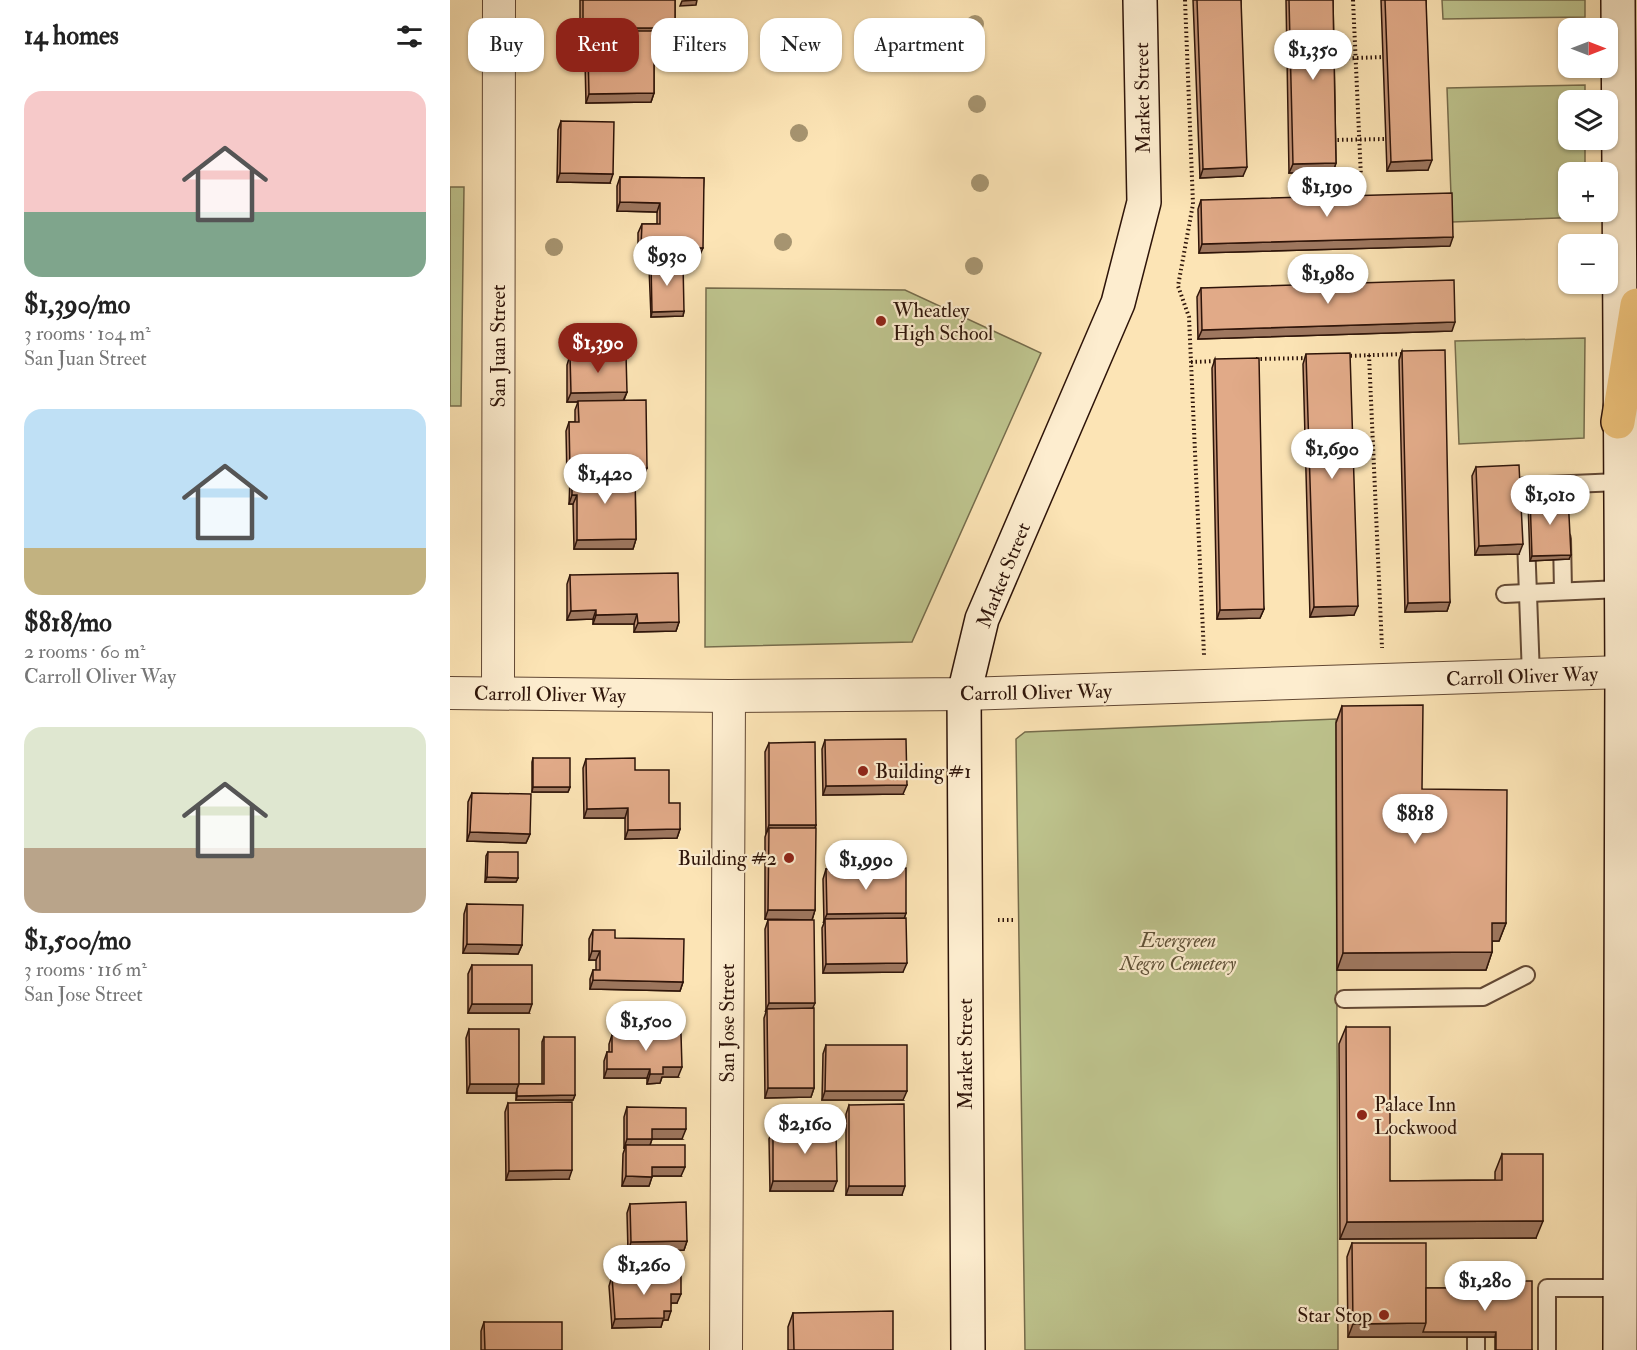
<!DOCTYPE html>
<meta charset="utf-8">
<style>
:root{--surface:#fff;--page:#f6f6f6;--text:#222;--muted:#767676;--accent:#8f2418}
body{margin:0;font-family:"IM FELL Double Pica",serif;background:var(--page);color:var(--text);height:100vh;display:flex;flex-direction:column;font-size:22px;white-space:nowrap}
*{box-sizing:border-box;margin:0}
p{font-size:20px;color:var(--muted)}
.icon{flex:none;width:33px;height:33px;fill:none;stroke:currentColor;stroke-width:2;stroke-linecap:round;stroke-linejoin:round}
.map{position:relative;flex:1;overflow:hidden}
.drawer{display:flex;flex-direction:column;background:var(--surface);width:450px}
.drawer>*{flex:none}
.hud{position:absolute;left:18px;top:18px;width:570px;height:54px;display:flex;gap:12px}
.needle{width:39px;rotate:90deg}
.tools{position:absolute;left:1108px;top:18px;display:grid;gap:12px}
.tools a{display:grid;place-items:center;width:60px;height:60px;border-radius:12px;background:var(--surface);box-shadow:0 2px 4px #0004;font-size:30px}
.price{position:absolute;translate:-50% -51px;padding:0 14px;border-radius:21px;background:#fff;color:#222;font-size:20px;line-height:39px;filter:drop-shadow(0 2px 3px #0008)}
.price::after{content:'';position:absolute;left:50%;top:36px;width:18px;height:14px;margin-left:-9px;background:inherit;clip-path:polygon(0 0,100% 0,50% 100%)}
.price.current{background:var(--accent);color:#fff}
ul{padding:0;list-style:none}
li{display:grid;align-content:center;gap:12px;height:318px;padding:0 24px}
li span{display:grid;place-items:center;height:186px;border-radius:18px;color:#555}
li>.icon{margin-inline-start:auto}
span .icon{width:108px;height:108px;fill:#fffc;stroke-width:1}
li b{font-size:26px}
h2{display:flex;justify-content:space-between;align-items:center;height:72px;padding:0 24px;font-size:26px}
.pill{padding:0 21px;border-radius:18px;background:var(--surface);box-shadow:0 2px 4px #0004;font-size:21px;line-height:54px}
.pill.current{background:var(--accent);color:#fff}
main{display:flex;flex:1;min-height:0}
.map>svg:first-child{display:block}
.green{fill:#bec48e;stroke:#766c4c;stroke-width:1.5}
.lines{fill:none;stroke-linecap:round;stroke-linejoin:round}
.lane-casing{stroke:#624834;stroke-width:20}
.street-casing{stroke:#624834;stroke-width:34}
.secondary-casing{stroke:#2e1409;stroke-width:36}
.highway-casing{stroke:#2e1409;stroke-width:36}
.path{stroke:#2e1409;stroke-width:4;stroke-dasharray:1.5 3;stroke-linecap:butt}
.lane{stroke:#fdedcf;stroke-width:16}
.street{stroke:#fdedcf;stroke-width:32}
.secondary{stroke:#fdedcf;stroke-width:33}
.highway{stroke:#eec27a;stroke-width:33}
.tree{fill:#a69470}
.wall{fill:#c29275;stroke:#2e1409;stroke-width:1.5}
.shaded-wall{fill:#9e775f;stroke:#2e1409;stroke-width:1.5}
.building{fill:#e1aa88;stroke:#2e1409;stroke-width:1.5}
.poi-dot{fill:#8f2418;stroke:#fdedcf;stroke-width:2}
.labels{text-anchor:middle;stroke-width:4.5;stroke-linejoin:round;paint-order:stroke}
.street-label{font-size:20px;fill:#2e1409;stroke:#fdedcf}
.poi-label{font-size:20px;fill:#2e1409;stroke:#fdedcf;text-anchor:start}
.park-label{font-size:20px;font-style:italic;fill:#605238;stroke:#fdedcf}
</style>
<main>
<section class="drawer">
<h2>14 homes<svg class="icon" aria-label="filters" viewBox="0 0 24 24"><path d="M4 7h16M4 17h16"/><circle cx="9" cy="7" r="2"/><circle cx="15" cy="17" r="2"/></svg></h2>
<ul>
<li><span style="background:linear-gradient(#f6c9c9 65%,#7fa58c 0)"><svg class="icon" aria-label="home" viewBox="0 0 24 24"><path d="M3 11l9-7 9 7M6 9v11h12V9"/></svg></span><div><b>$1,390/mo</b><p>3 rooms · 104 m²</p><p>San Juan Street</p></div></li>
<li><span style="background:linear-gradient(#bfe0f5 75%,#c2b280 0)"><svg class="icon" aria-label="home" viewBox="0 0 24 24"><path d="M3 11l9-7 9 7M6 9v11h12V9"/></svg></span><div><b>$818/mo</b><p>2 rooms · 60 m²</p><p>Carroll Oliver Way</p></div></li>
<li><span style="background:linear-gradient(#dfe7d0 65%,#b9a48a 0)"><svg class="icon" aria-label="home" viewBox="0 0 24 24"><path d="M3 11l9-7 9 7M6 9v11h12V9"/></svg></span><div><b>$1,500/mo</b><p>3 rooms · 116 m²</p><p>San Jose Street</p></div></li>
</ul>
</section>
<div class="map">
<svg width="1187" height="1350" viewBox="0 0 1187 1350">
<rect width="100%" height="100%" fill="#fce4b5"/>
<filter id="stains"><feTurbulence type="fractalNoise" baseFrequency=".00333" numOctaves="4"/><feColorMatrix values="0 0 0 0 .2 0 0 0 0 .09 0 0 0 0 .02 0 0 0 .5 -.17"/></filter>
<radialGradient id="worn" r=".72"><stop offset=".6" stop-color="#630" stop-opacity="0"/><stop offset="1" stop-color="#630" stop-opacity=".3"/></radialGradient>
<!-- green -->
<g class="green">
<path d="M992,0H1135V17L993,19Z"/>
<path d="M1185,0L1187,152H1185Z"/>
<path d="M1135,85V100H1119V140H1135V172H1119V212H1135V217L1002,222L997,88Z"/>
<path d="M0,187H14L11,406H0Z"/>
<path d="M256,288L455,290L591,353L462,642L255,647Z"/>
<path d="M1135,338L1134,438L1009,444L1005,341Z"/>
<path d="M886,719L888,1350H575L566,739L575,732Z"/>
</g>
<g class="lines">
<!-- lane casing -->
<g class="lane-casing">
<g id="lane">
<path d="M1112,539L1113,591"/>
<path d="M1055,594L1171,589"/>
<path d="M1081,676L1074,486L1169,482"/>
<path d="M894,999L1033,997L1076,975"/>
<path d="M1026,1315V1350"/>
<path d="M1097,1350V1288H1170"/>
</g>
</g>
<!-- street casing -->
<g class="street-casing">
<g id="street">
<path d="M48,692L49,0"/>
<path d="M0,693L279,696L514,694L1172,672"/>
<path d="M276,1350L279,696"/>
</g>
</g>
<!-- secondary casing -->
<g class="secondary-casing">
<g id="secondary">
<path d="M1168,0L1172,672L1170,1350"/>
<path d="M518,1350L514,694L532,619L668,303L694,202L690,0"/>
</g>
</g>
<!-- highway casing -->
<g class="highway-casing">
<path id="highway" d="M1168,422L1187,305"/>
</g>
<!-- path -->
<g class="path">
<path d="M735,0L743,204L728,286L739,317L754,655"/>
<path d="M903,0L912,200"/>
<path d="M880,59L933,57"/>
<path d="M883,140L936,139"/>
<path d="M919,355L932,648"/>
<path d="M896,356L955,354"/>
<path d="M806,359L859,358"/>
<path d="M741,362L769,361"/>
<path d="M548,920H565"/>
</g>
<!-- lane -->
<use href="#lane" class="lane"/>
<!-- street -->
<use href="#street" class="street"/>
<!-- secondary -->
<use href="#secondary" class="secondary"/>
<!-- highway -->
<use href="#highway" class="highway"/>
</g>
<!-- trees -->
<g class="tree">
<circle cx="525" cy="24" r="9"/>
<circle cx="351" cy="42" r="9"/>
<circle cx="527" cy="104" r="9"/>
<circle cx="349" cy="133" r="9"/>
<circle cx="530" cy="183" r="9"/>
<circle cx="333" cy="242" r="9"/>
<circle cx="104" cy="247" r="9"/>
<circle cx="524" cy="266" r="9"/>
</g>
<!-- wall -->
<g class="wall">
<path d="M130,0H225V28L222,38H204V93L201,102L136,103L135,62L138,53H168V41L169,38H130Z"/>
<path d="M743,0H791L793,176L750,178Z"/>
<path d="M836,0H883L886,163L883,172L839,173Z"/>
<path d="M931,0H976L978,170L937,171Z"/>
<path d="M111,121L160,183L107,182L108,130Z"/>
<path d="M170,177L254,178L249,257L188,256V233L192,224H207V212L167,211V186Z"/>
<path d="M751,200L1000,246L749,253L748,209Z"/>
<path d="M201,263L234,311L233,316L201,317L199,268Z"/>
<path d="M751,288L1002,331L748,339L747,297Z"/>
<path d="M952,351L1000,602L997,611L955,612L949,360Z"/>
<path d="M856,354L904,615L860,617L853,364Z"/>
<path d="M120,355L177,392L174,400L197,468L193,477H185L186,539L183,549H124L123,504H119L120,479H117L116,431L119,422H125V410L128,402H117V365Z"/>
<path d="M765,359L814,609L810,618L767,619L762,368Z"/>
<path d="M1026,467L1069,554L1025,555L1022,476Z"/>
<path d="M1080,497L1119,559L1080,561L1078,502Z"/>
<path d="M120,575L229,622L226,631L184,632V624H143V619L117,620V584Z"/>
<path d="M892,706L972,789L1056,923L1049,941H1042V952L1036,970H887L886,723Z"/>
<path d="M375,740L453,794L373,795L372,749Z"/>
<path d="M319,743L366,825L365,828V910L362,920L315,919V837L316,834L315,752Z"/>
<path d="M83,758L120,787L118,792H82V762Z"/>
<path d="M136,759L185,770L219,803L230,829L227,838L175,839V818H134L133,768Z"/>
<path d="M22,793L80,834L76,843L17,841L18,802Z"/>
<path d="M38,852L68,878L66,882H35L36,856Z"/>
<path d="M376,869L456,913L454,918L453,972L373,973L372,928L374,923L373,879Z"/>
<path d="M17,904L72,945L68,954L13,953L14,914Z"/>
<path d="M318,920L363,1008L364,1088L361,1097L315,1098L314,1018L316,1012L315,929Z"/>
<path d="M143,930L165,938L233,982L230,991L140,989V979L143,970H146V960H139V939Z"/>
<path d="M22,965L79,1013H18V974Z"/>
<path d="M896,1027L940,1181L1045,1180V1172L1052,1154L1086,1238L890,1239L889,1044Z"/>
<path d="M19,1029L69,1084H92V1042L94,1037L125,1095L123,1100H66V1093H17L16,1038Z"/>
<path d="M162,1035L228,1077H212L210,1083L197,1084V1078H154V1061L157,1052H159V1044Z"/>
<path d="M376,1045L453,1100H372L373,1054Z"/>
<path d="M58,1103L119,1179L56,1180L55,1112Z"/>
<path d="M399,1105L452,1195H396V1114Z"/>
<path d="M177,1107L232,1139H202L200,1145L231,1176H202L199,1186H172L173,1154L175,1148H174V1117Z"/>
<path d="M323,1129L383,1191H320L319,1139Z"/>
<path d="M180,1204L237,1241L234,1250L178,1252L177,1213Z"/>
<path d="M902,1243L976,1288H1045L1046,1281L1082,1350H1045V1337H898L897,1257Z"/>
<path d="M181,1255L216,1276L227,1303H221L218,1320H213L211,1327L162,1328L159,1286L162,1276H179V1260Z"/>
<path d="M343,1313L443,1350H338V1327Z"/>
<path d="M34,1322L112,1350H31V1331Z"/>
</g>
<!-- shaded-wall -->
<g class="shaded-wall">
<path d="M247,0L246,5L230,6L232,1Z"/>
<path d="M133,28H225L222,38H171V31L169,38H130Z"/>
<path d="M204,93L201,102L136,103L139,94Z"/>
<path d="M982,160L978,170L937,171L941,162Z"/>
<path d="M886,163L883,172L839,173L843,164Z"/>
<path d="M797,167L793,176L750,178L753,169Z"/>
<path d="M110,173L163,174L160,183L107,182Z"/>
<path d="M170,202L210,203L207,212L167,211Z"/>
<path d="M1003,237L1000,246L749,253L752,244Z"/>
<path d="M191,246L253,248L249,257L188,256Z"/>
<path d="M234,311L233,316L201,317L202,312Z"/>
<path d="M1005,322L1002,331L748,339L752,330Z"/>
<path d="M177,392L173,401L117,402L121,393Z"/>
<path d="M197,468L193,477L122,479V471L120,479H117L120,469Z"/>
<path d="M122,495H127L123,504H119Z"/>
<path d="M186,539L183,549H124L127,540Z"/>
<path d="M1073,544L1069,554L1025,555L1029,546Z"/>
<path d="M1121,555L1119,559L1080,561L1082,556Z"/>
<path d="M1000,602L997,611L955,612L958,603Z"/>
<path d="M908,606L904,615L860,617L864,607Z"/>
<path d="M814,609L810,618L767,619L770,610Z"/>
<path d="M146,610L143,619L117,620L121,611Z"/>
<path d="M187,614L184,624H143L146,615Z"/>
<path d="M229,622L226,631L184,632L188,623Z"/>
<path d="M457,785L453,794L373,795L376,786Z"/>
<path d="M83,787H120L118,792H82Z"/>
<path d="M178,808L175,818H134L137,809Z"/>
<path d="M319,825H366L363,834L319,828L316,834Z"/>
<path d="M230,829L227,838L175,839L178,830Z"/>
<path d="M20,832L80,834L76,843L17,841Z"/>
<path d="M37,877L68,878L66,882H35Z"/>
<path d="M318,910H365L362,920L315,919Z"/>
<path d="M456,913L453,922L375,919L373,923L377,914Z"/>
<path d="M1042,923H1056L1049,941H1036Z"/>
<path d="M17,944L72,945L68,954L13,953Z"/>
<path d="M142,951H150L146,960H139Z"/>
<path d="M1042,952L1036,970H887L893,953Z"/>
<path d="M457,963L453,972L373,973L376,964Z"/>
<path d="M143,980L233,982L230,991L140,989Z"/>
<path d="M319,1003H365L361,1012L317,1009L315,1012Z"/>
<path d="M22,1004H82L79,1013H18Z"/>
<path d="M213,1067H232L228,1077H212L210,1083L197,1084L200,1074Z"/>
<path d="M157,1069H200L197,1078H154Z"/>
<path d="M20,1084H69L66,1093H17Z"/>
<path d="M318,1088H364L361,1097L315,1098Z"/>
<path d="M375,1091H457L453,1100H372Z"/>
<path d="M125,1095L123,1100H66L67,1096Z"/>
<path d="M202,1129H236L232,1139H199Z"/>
<path d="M177,1139H202L199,1148L176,1145L175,1148H174Z"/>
<path d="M202,1167H235L231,1176H199Z"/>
<path d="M122,1170L119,1179L56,1180L59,1171Z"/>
<path d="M176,1176L202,1177L199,1186H172Z"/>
<path d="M323,1181H387L383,1191H320Z"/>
<path d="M399,1186H455L452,1195H396Z"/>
<path d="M1093,1221L1086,1238L890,1239L897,1222Z"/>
<path d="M237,1241L234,1250L178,1252L181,1242Z"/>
<path d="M221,1294H231L227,1303H217Z"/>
<path d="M214,1311H221L218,1320H213L211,1327L162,1328L165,1319Z"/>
<path d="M976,1323L1046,1332L1045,1337H898L903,1324Z"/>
</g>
<!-- building -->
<g class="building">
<rect x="133" y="0" width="92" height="28"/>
<path d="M747,0H791L797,167L753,169Z"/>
<path d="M839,0H883L886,163L843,164Z"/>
<path d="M935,0H976L982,160L941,162Z"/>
<path d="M171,31H204V93L139,94L138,53H171Z"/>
<path d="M111,121L164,122L163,174L110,173Z"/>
<path d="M170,177L254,178L253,248L191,246L192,224H210V203L170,202Z"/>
<path d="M1002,193L1003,237L752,244L751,200Z"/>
<path d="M201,263H233L234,311L202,312Z"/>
<path d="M1004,280L1005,322L752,330L751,288Z"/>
<path d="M995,350L1000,602L958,603L952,351Z"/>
<path d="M900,353L908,606L864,607L856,354Z"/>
<path d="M176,354L177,392L121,393L120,355Z"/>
<path d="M809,358L814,609L770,610L765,359Z"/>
<path d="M196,400L197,468L120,469L119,422H129L128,401Z"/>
<path d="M1069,465L1073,544L1029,546L1026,467Z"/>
<path d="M122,471H185L186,539L127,540V495H122Z"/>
<path d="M1118,496L1121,555L1082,556L1080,497Z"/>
<path d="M228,573L229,622L188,623L187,614L146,615V610L121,611L120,575Z"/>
<path d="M973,705L972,789L1057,790L1056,923H1042V952L893,953L892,706Z"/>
<path d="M456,739L457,785L376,786L375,740Z"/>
<path d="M365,742L366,825H319V743Z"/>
<rect x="83" y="758" width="37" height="29"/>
<path d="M185,758V770H219V803H230V829L178,830V808L137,809L136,759Z"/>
<path d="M22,793L81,794L80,834L20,832Z"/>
<path d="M319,828H366L365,910H318Z"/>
<path d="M38,852H68V878L37,877Z"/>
<path d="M456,868V913L377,914L376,869Z"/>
<path d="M17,904L73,905L72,945L17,944Z"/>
<path d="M456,918L457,963L376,964L375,919Z"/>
<path d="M318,920H364L365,1003H319Z"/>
<path d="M143,930H165V938L234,939L233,982L143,980V970H150V951H142Z"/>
<rect x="22" y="965" width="60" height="39"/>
<path d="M364,1008V1088H318L317,1009Z"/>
<path d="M896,1027H940V1181L1052,1180V1154H1093V1221L897,1222Z"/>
<path d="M19,1029H69V1084H20Z"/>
<path d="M231,1034L232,1067H213V1074H200V1069H157V1052H162V1035Z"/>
<path d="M94,1037H125V1095L67,1096V1089L69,1084H94Z"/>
<path d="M376,1045H457V1091H375Z"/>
<path d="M122,1102V1170L59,1171L58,1103Z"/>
<path d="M454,1104L455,1186H399V1105Z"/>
<path d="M177,1107L236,1108V1129H202V1139H177Z"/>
<path d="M323,1129H386L387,1181H323Z"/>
<path d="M176,1145H235V1167H202V1177L176,1176Z"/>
<path d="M236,1202L237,1241L181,1242L180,1204Z"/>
<path d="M902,1243H976V1323L903,1324Z"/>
<path d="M181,1255H215L216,1276H181Z"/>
<path d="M162,1276H231V1294H221V1311H214V1318L165,1319Z"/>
<path d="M1046,1281H1082V1350H1046V1332H973L976,1323V1288H1046Z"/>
<path d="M443,1311V1350H344L343,1313Z"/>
<path d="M34,1322H112V1350H35Z"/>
</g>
<!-- markers -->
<g class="poi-dot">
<circle cx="431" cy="321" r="6"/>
<circle cx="413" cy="771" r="6"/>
<circle cx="339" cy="858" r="6"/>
<circle cx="912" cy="1115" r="6"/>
<circle cx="934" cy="1315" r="6"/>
</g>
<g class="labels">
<!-- street labels -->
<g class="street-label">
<text transform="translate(692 98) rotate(-91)" y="7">Market Street</text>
<text transform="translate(48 346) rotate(-90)" y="7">San Juan Street</text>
<text transform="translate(553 575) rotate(-68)" y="7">Market Street</text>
<text transform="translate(1072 676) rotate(-2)" y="7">Carroll Oliver Way</text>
<text transform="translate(586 692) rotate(-1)" y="7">Carroll Oliver Way</text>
<text transform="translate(100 694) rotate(1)" y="7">Carroll Oliver Way</text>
<text transform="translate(277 1023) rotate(-90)" y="7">San Jose Street</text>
<text transform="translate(515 1054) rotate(-90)" y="7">Market Street</text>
</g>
<!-- poi labels -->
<g class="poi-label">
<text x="443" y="317">Wheatley<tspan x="443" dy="23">High School</tspan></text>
<text x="425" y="778">Building #1</text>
<text x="327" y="865" text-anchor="end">Building #2</text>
<text x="924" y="1111">Palace Inn<tspan x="924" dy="23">Lockwood</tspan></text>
<text x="922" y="1322" text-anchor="end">Star Stop</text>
</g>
<!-- park labels -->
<g class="park-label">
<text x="728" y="947">Evergreen<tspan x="728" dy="23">Negro Cemetery</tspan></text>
</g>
</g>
<rect width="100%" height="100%" filter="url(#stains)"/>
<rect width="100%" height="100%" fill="url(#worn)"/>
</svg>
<div class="tools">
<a><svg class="needle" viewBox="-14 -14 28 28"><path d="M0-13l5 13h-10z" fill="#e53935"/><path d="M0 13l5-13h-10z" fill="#767676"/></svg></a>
<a><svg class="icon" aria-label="layers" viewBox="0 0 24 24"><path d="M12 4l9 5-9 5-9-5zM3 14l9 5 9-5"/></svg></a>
<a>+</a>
<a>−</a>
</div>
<b class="price" style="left:863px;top:81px">$1,350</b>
<b class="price" style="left:877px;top:218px">$1,190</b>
<b class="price" style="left:217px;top:287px">$930</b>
<b class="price" style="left:878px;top:305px">$1,980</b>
<b class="price current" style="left:148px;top:374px">$1,390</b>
<b class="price" style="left:882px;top:480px">$1,690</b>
<b class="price" style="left:155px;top:505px">$1,420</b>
<b class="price" style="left:1100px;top:526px">$1,010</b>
<b class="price" style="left:965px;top:845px">$818</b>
<b class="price" style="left:416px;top:891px">$1,990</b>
<b class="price" style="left:196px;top:1052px">$1,500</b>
<b class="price" style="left:355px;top:1155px">$2,160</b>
<b class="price" style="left:194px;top:1296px">$1,260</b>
<b class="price" style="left:1035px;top:1312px">$1,280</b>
<div class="hud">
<a class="pill">Buy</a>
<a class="pill current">Rent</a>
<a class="pill">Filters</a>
<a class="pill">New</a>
<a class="pill">Apartment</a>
</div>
</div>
</main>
